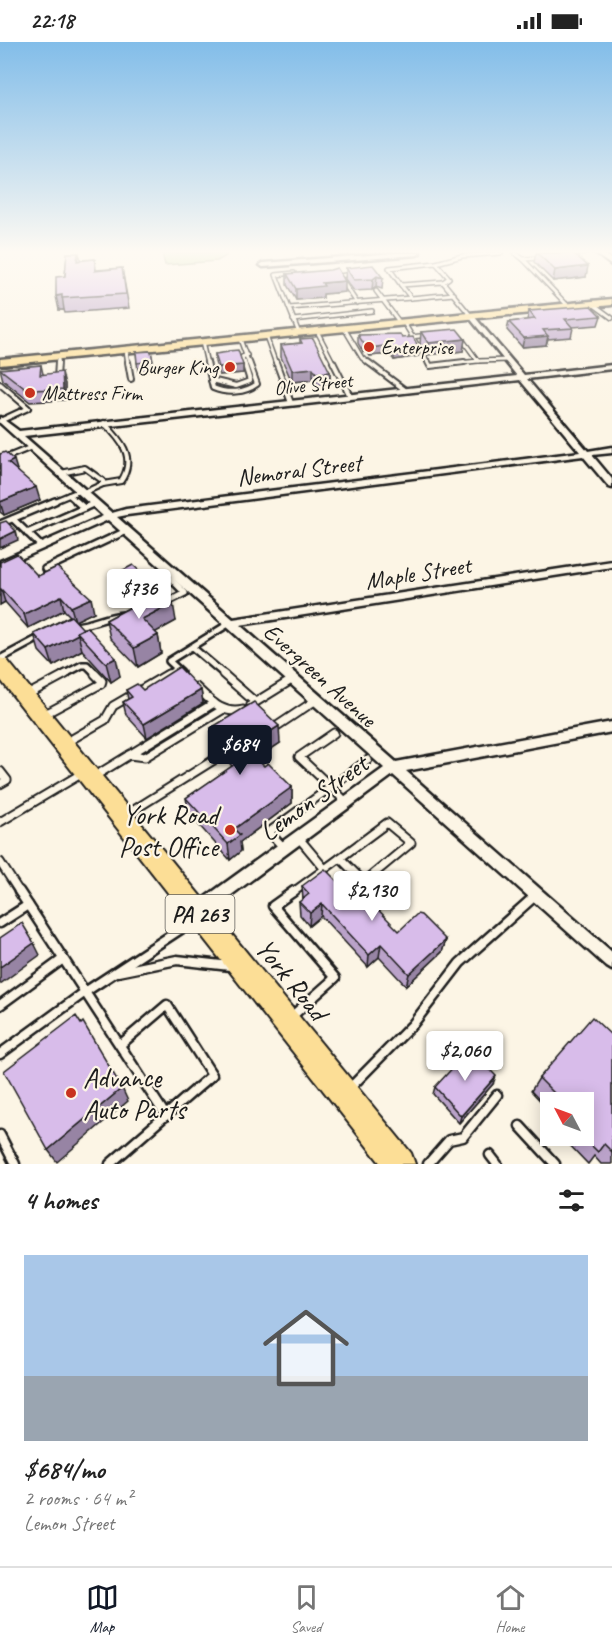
<!DOCTYPE html>
<meta charset="utf-8">
<style>
:root{--surface:#fff;--page:#f2f2f2;--text:#222;--muted:#767676;--line:#e0e0e0;--accent:#111827}
body{margin:0;font-family:Caveat,sans-serif;background:var(--page);color:var(--text);height:100vh;display:flex;flex-direction:column;font-size:22px;white-space:nowrap}
*{box-sizing:border-box;margin:0}
p{font-size:20px;color:var(--muted)}
.icon{flex:none;width:33px;height:33px;fill:none;stroke:currentColor;stroke-width:2;stroke-linecap:round;stroke-linejoin:round}
.map{position:relative;height:1122px;overflow:hidden}
.sheet{display:flex;flex-direction:column;background:var(--surface);flex:1}
.sheet>*{flex:none}
.needle{width:39px;rotate:311deg}
.controls{position:absolute;left:540px;top:1050px;display:grid;gap:12px}
.controls a{display:grid;place-items:center;width:54px;height:54px;border-radius:0px;background:var(--surface);box-shadow:0 3px 15px #0003;font-size:30px}
.price{position:absolute;translate:-50% -51px;padding:0 14px;border-radius:6px;background:#fff;color:#222;font-size:20px;line-height:39px;filter:drop-shadow(0 2px 3px #0008)}
.price::after{content:'';position:absolute;left:50%;top:36px;width:18px;height:14px;margin-left:-9px;background:inherit;clip-path:polygon(0 0,100% 0,50% 100%)}
.price.current{background:var(--accent);color:#fff}
ul{padding:0;list-style:none}
li{display:grid;align-content:center;gap:12px;height:318px;padding:0 24px}
li+li{border-top:2px solid var(--line)}
li span{display:grid;place-items:center;height:186px;border-radius:0px;color:#555}
li>.icon{margin-inline-start:auto}
span .icon{width:108px;height:108px;fill:#fffc;stroke-width:1}
li b{font-size:26px}
h2{display:flex;justify-content:space-between;align-items:center;height:72px;padding:0 24px;font-size:26px}
.status{display:flex;justify-content:space-between;align-items:center;height:42px;padding:0 30px;background:var(--surface);direction:ltr}
.status svg{height:16px;fill:currentColor}
.tab-bar{display:flex;justify-content:space-around;align-items:center;height:84px;border-top:2px solid var(--line);background:var(--surface);font-size:16px;color:var(--muted)}
.tab-bar a{display:grid;justify-items:center;gap:3px}
.tab-bar .current{color:var(--accent)}
.map>svg:first-child{display:block}
.green{fill:#b6d892;stroke:#697a57;stroke-width:1.5}
.lines{fill:none;stroke-linecap:round;stroke-linejoin:round}
.service-far4-casing{stroke:#1c1c1c;stroke-width:6}
.service-far3-casing{stroke:#1c1c1c;stroke-width:8}
.service-far2-casing{stroke:#1c1c1c;stroke-width:10}
.service-far1-casing{stroke:#1c1c1c;stroke-width:11}
.service-casing{stroke:#1c1c1c;stroke-width:13}
.minor-casing{stroke:#1c1c1c;stroke-width:5}
.tertiary-casing{stroke:#1c1c1c;stroke-width:4}
.primary-casing{stroke:#1c1c1c;stroke-width:5}
.trunk-casing{stroke:#1c1c1c;stroke-width:4}
.service-far4{stroke:#fcf5e5;stroke-width:3}
.service-far3{stroke:#fcf5e5;stroke-width:4}
.service-far2{stroke:#fcf5e5;stroke-width:5}
.service-far1{stroke:#fcf5e5;stroke-width:7}
.service{stroke:#fcf5e5;stroke-width:8}
.minor{fill:#fcf5e5;fill-rule:evenodd}
.tertiary{fill:#fcf5e5;fill-rule:evenodd}
.primary{fill:#fcde96;fill-rule:evenodd}
.trunk{fill:#fcde96;fill-rule:evenodd}
.wall{fill:#baa2c9;stroke:#1c1c1c;stroke-width:1.5}
.shaded-wall{fill:#9784a4;stroke:#1c1c1c;stroke-width:1.5}
.building{fill:#d8bcea;stroke:#1c1c1c;stroke-width:1.5}
.poi-dot{fill:#c8321e;stroke:#fcf5e5;stroke-width:2}
.labels{text-anchor:middle;stroke-width:4.5;stroke-linejoin:round;paint-order:stroke}
.far-poi-label{font-size:20px;fill:#1c1c1c;stroke:#fcf5e5;text-anchor:start}
.far-street-label{font-size:20px;fill:#1c1c1c;stroke:#fcf5e5}
.shield{fill:#fcf5e5;stroke:#5f5d58;stroke-width:1.5}
.shield-label{font-size:22px;font-weight:bold;fill:#1c1c1c}
.street-label{font-size:24px;fill:#1c1c1c;stroke:#fcf5e5}
.near-street-label{font-size:28px;fill:#1c1c1c;stroke:#fcf5e5}
.near-poi-label{font-size:28px;fill:#1c1c1c;stroke:#fcf5e5;text-anchor:end}
</style>
<div class="status"><b>22:18</b><svg viewBox="0 0 49 12"><path d="M0 12V9h3v3zM5 12V6h3v6zM10 12V3h3v9zM15 12V0h3v12zM26 1h20v11H26zM47 4h2v5h-2z"/></svg></div>
<div class="map">
<svg width="612" height="1122" viewBox="0 0 612 1122">
<rect width="100%" height="100%" fill="#fcf5e5"/>
<filter id="ink" filterUnits="userSpaceOnUse"><feTurbulence type="fractalNoise" baseFrequency=".0167" numOctaves="2"/><feDisplacementMap in="SourceGraphic" scale="12" xChannelSelector="R" yChannelSelector="G"/><feConvolveMatrix kernelMatrix="1 2 1 2 8 2 1 2 1" color-interpolation-filters="sRGB"/></filter>
<g filter="url(#ink)">
<!-- green -->
<path class="green" d="M162,211H224L226,214L217,219L165,223Z"/>
<g class="lines">
<!-- service-far4 casing -->
<g class="service-far4-casing">
<g id="service-far4">
<path d="M515,211L523,217"/>
<path d="M570,212L584,211"/>
<path d="M540,216L523,217L569,265"/>
<path d="M436,221L462,214L501,211"/>
<path d="M352,232L339,234L357,261"/>
<path d="M401,243L389,226L436,221L449,236L443,240"/>
<path d="M376,249L400,281"/>
<path d="M411,256L454,252"/>
<path d="M593,262L612,276"/>
<path d="M289,266L276,233L294,231"/>
<path d="M293,278L372,269"/>
<path d="M404,281L429,322"/>
<path d="M344,286L362,316L370,322"/>
<path d="M317,289L334,322"/>
<path d="M299,291L289,266L411,256L401,243L443,240L471,274"/>
<path d="M266,294L276,322"/>
<path d="M411,295L428,293"/>
<path d="M240,297L249,322"/>
<path d="M202,300L207,322"/>
<path d="M126,308L128,322"/>
<path d="M478,319L508,318"/>
<path d="M58,322V314"/>
<path d="M244,322L242,315L247,313"/>
<path d="M449,322L478,319L462,297"/>
</g>
</g>
<!-- service-far3 casing -->
<g class="service-far3-casing">
<g id="service-far3">
<path d="M128,320L131,337"/>
<path d="M207,320L213,346C227,352 245,351 257,342L249,320"/>
<path d="M276,320L291,361"/>
<path d="M333,320L350,354"/>
<path d="M368,320L405,348"/>
<path d="M428,320L430,324L464,320"/>
<path d="M57,337L58,320"/>
<path d="M211,338L236,344L250,339L244,320"/>
<path d="M0,342L28,366L0,379"/>
<path d="M0,418L32,405"/>
<path d="M61,431L85,426L103,439V442L83,451L79,449L69,453L77,460"/>
<path d="M103,442L121,439C137,415 120,397 104,381"/>
<path d="M52,460L69,453"/>
</g>
</g>
<!-- service-far2 casing -->
<g class="service-far2-casing">
<g id="service-far2">
<path d="M76,459L84,466L95,461"/>
<path d="M13,477L41,504"/>
<path d="M0,482L55,459"/>
<path d="M27,491L84,466"/>
<path d="M45,527L126,489"/>
<path d="M165,561L185,551L171,537L177,534"/>
<path d="M75,584C92,583 106,574 123,573"/>
<path d="M192,605L225,633"/>
<path d="M0,617L41,595"/>
<path d="M181,630L169,619L230,581"/>
<path d="M63,633L82,623H87L97,633"/>
<path d="M166,633L177,627"/>
</g>
</g>
<!-- service-far1 casing -->
<g class="service-far1-casing">
<g id="service-far1">
<path d="M223,632L255,660"/>
<path d="M196,645C210,658 222,673 243,668"/>
<path d="M27,653L66,632"/>
<path d="M251,663L293,637"/>
<path d="M45,672L101,642L102,639L95,632"/>
<path d="M277,684L316,658"/>
<path d="M334,691L299,715L331,745L368,718"/>
<path d="M67,700L105,678L113,664L168,632"/>
<path d="M129,713L145,715L222,668"/>
<path d="M0,729L7,738L0,742"/>
<path d="M95,734L214,661"/>
<path d="M126,773L217,716"/>
<path d="M0,780L81,732"/>
<path d="M387,781L411,801L364,840L340,816Z"/>
<path d="M298,795L324,826"/>
<path d="M283,805L269,790L331,745L345,759"/>
<path d="M0,820L20,851"/>
<path d="M292,851L340,816"/>
</g>
</g>
<!-- service casing -->
<g class="service-casing">
<g id="service">
<path d="M19,849L166,1074"/>
<path d="M0,881L28,863"/>
<path d="M118,930L177,918L230,924"/>
<path d="M0,963L63,917"/>
<path d="M291,975L335,936L273,864L294,849"/>
<path d="M0,1012L85,950L196,877"/>
<path d="M349,1047L413,982L460,921L536,853"/>
<path d="M520,1084L555,1122"/>
<path d="M0,1093L15,1122"/>
<path d="M490,1113L497,1122"/>
<path d="M110,1122L212,1033L167,963L120,1003"/>
<path d="M428,1122L449,1098L463,1095L497,1053"/>
</g>
</g>
<!-- minor casing -->
<g class="minor-casing">
<g id="minor">
<path d="M395,211H420L417,213L263,225L260,223L263,221Z"/>
<path d="M469,273H473L524,333L612,323V327L527,337L588,409L612,405V411L592,413L612,437V446L609,445L583,414L127,473L117,475L233,577L612,519V525L240,583L396,720L612,680V690L406,729L612,910V928L607,925L393,733L203,874L198,876L193,874L191,869L193,864L384,726L108,478L0,526V519L103,474L0,381V375L19,389L517,334L469,275ZM520,338L580,410L126,467L112,471L24,394Z"/>
</g>
</g>
<!-- tertiary casing -->
<g class="tertiary-casing">
<path id="tertiary" d="M594,211H603L612,218V224Z"/>
</g>
<!-- primary casing -->
<g class="primary-casing">
<path id="primary" d="M612,257V263L0,323V317Z"/>
</g>
<!-- trunk casing -->
<g class="trunk-casing">
<path id="trunk" d="M0,616L7,618L411,1111L415,1122H381L0,637Z"/>
</g>
<!-- service-far4 -->
<use href="#service-far4" class="service-far4"/>
<!-- service-far3 -->
<use href="#service-far3" class="service-far3"/>
<!-- service-far2 -->
<use href="#service-far2" class="service-far2"/>
<!-- service-far1 -->
<use href="#service-far1" class="service-far1"/>
<!-- service -->
<use href="#service" class="service"/>
<!-- minor -->
<use href="#minor" class="minor"/>
<!-- tertiary -->
<use href="#tertiary" class="tertiary"/>
<!-- primary -->
<use href="#primary" class="primary"/>
<!-- trunk -->
<use href="#trunk" class="trunk"/>
</g>
<!-- wall -->
<g class="wall">
<path d="M67,211H79L80,218L95,217L96,228L122,226L129,266L65,271L64,268H59L65,234Z"/>
<path d="M536,211H573L586,235L553,239L534,220Z"/>
<path d="M346,226L383,236L382,247L376,245L372,248L354,249L345,237Z"/>
<path d="M287,232L345,250L323,252V256L296,258L287,243Z"/>
<path d="M529,269L601,274L598,283L572,285L573,286L571,295L548,297L546,303L522,305L507,288L509,280L527,278Z"/>
<path d="M421,290L465,297L463,309L426,313L420,302Z"/>
<path d="M358,293L402,296L418,314L394,318L389,312L370,314L367,310H363L358,301Z"/>
<path d="M300,297L330,330V342L316,344L313,338L292,340L281,315V303L300,301Z"/>
<path d="M151,309L154,328L138,329L136,310Z"/>
<path d="M215,312L243,323V331L219,333L215,320Z"/>
<path d="M41,323L43,332L65,342V358L30,360L3,338L0,327Z"/>
<path d="M0,412L17,428L40,458L4,473L0,470Z"/>
<path d="M0,520L38,534L94,570L75,579L120,634L111,640L82,608L53,624L39,609L34,592L70,574L64,568L28,586L5,560L0,563Z"/>
<path d="M116,532L160,548L176,579L155,590L158,593L161,611L138,625L110,596L106,578L138,561L118,541Z"/>
<path d="M126,648H201L203,661L147,696L126,673L123,660L128,657Z"/>
<path d="M211,686L280,701L256,717L264,724L292,745V761L240,800L241,809L230,818L189,772L186,756L232,724L213,703Z"/>
<path d="M302,844H342L399,889L446,898L442,910L406,944L379,915L368,925L321,874L309,884L300,873L299,860L303,858Z"/>
<path d="M612,994V1122H601L594,1114L588,1122L562,1095L563,1094H584V1060H550V1069L531,1049L539,1036Z"/>
<path d="M493,1042L459,1081L433,1052L435,1045Z"/>
</g>
<!-- shaded-wall -->
<g class="shaded-wall">
<path d="M78,211H79L81,220L77,219Z"/>
<path d="M588,224L586,235L553,239L555,228Z"/>
<path d="M377,234L376,245L372,248L373,237Z"/>
<path d="M345,239V250L323,252V256L296,258V247L322,241Z"/>
<path d="M62,253L64,268H59L56,254Z"/>
<path d="M548,294L546,303L522,305L524,296Z"/>
<path d="M465,297L463,309L426,313L428,301Z"/>
<path d="M364,302H368L367,310H363Z"/>
<path d="M390,303L389,312L370,314V306Z"/>
<path d="M419,306L418,314L394,318V310Z"/>
<path d="M243,323V331L219,333V325Z"/>
<path d="M313,326V338L292,340V328Z"/>
<path d="M62,330L65,342V358L63,347Z"/>
<path d="M330,330V342L316,344V331Z"/>
<path d="M14,418L18,431L8,421Z"/>
<path d="M36,445L40,458L4,473L0,460Z"/>
<path d="M16,489L18,498L0,506V497Z"/>
<path d="M0,547H1L5,560L0,563Z"/>
<path d="M61,554L64,568L28,586L24,572Z"/>
<path d="M91,556L94,570L75,579L71,565Z"/>
<path d="M173,561L176,579L145,596L142,577Z"/>
<path d="M78,592L82,608L53,624L48,608Z"/>
<path d="M158,593L161,611L138,625L134,606Z"/>
<path d="M116,616L120,634L111,640L106,621Z"/>
<path d="M201,648L203,661L147,696L144,682Z"/>
<path d="M279,684L280,701L247,723L245,706Z"/>
<path d="M292,745V761L240,800L241,809L230,818L228,802L234,787Z"/>
<path d="M322,862L321,874L309,884L310,871Z"/>
<path d="M446,898L442,910L406,944L409,932Z"/>
<path d="M34,901L40,913L0,942V925Z"/>
<path d="M381,902L379,915L368,925L369,913Z"/>
<path d="M496,1034L493,1042L459,1081L461,1074Z"/>
<path d="M122,1046L128,1059L57,1120L48,1108Z"/>
</g>
<!-- building -->
<g class="building">
<path d="M67,211H78L77,219L95,217V229L122,226L126,252L62,256V253L56,254V235L65,234Z"/>
<path d="M537,211H573L588,224L555,228Z"/>
<path d="M373,223L383,236L377,234L373,237L354,238L346,226Z"/>
<path d="M337,226L345,239L322,241L324,244L296,247L287,232L330,228Z"/>
<path d="M591,264L601,274L565,277L573,286L543,288L548,294L524,296L509,280L535,277L529,269Z"/>
<path d="M457,287L465,297L428,301L421,290Z"/>
<path d="M400,292L402,296L413,295L419,306L394,310L390,303L370,306L368,302H364L358,293Z"/>
<path d="M313,296L330,330L316,331L313,326L292,328L281,303L302,301L300,297Z"/>
<path d="M238,308L243,323L219,325L215,312L228,310V309Z"/>
<path d="M151,309L153,319L137,321L136,310Z"/>
<path d="M41,323L40,333L62,330L63,347L27,348L0,327Z"/>
<path d="M5,410L14,418L8,421L36,445L0,460V412Z"/>
<path d="M6,479L16,489L0,497V481Z"/>
<path d="M17,512L38,534L57,525L91,556L71,565L61,554L24,572L1,547H0V520Z"/>
<path d="M133,523L160,548L142,557L116,532Z"/>
<path d="M161,549L173,561L142,577L158,593L134,606L106,578Z"/>
<path d="M71,574L83,587L77,590L78,592L48,608L34,592Z"/>
<path d="M87,585L116,616L106,621L77,590Z"/>
<path d="M179,625L201,648L144,682L123,660L132,655L126,648L137,642L143,648Z"/>
<path d="M254,660L279,684L245,706L264,724L268,721L292,745L234,787L240,793L228,802L186,756L241,718L211,686Z"/>
<path d="M325,827L342,844L349,838L399,889L417,872L421,873L446,898L409,932L381,902L369,913L322,862L310,871L299,860L309,852L302,844Z"/>
<path d="M22,881L34,901L0,925V896Z"/>
<path d="M76,974L81,982L83,980L122,1046L48,1108L4,1029Z"/>
<path d="M592,975L612,994V1110L604,1102L598,1110L582,1094H584V1060H563L539,1036Z"/>
<path d="M470,1007L496,1034L461,1074L435,1045Z"/>
</g>
</g>
<!-- sky -->
<linearGradient id="sky" x2="0" y2="1"><stop stop-color="#82bde9"/><stop offset="0.57" stop-color="#fefaf3"/><stop offset="1" stop-color="#fefaf3" stop-opacity="0"/></linearGradient>
<rect width="612" height="368" fill="url(#sky)"/>
<!-- markers -->
<g class="poi-dot">
<circle cx="369" cy="305" r="6"/>
<circle cx="230" cy="325" r="6"/>
<circle cx="30" cy="351" r="6"/>
<circle cx="230" cy="788" r="6"/>
<circle cx="71" cy="1051" r="6"/>
</g>
<g class="labels">
<!-- far-poi labels -->
<g class="far-poi-label">
<text x="381" y="312">Enterprise</text>
<text x="218" y="332" text-anchor="end">Burger King</text>
<text x="42" y="358">Mattress Firm</text>
</g>
<!-- far-street labels -->
<g class="far-street-label">
<text transform="translate(313 342) rotate(-6)" y="7">Olive Street</text>
</g>
<!-- shield labels -->
<rect class="shield" x="165.5" y="853" width="69" height="38" rx="4.5"/>
<g class="shield-label">
<text x="200" y="880">PA 263</text>
</g>
<!-- street labels -->
<g class="street-label">
<text transform="translate(299 428) rotate(-7)" y="8">Nemoral Street</text>
<text transform="translate(418 531) rotate(-9)" y="8">Maple Street</text>
<text transform="translate(320 633) rotate(42)" y="8">Evergreen Avenue</text>
</g>
<!-- near-street labels -->
<g class="near-street-label">
<text transform="translate(313 755) rotate(-36)" y="10">Lemon Street</text>
<text transform="translate(292 937) rotate(51)" y="10">York Road</text>
</g>
<!-- near-poi labels -->
<g class="near-poi-label">
<text x="218" y="782">York Road<tspan x="218" dy="32">Post Office</tspan></text>
<text x="83" y="1045" text-anchor="start">Advance<tspan x="83" dy="32">Auto Parts</tspan></text>
</g>
</g>
</svg>
<div class="controls">
<a><svg class="needle" viewBox="-14 -14 28 28"><path d="M0-13l5 13h-10z" fill="#e53935"/><path d="M0 13l5-13h-10z" fill="#767676"/></svg></a>
</div>
<b class="price" style="left:139px;top:578px">$736</b>
<b class="price current" style="left:240px;top:734px">$684</b>
<b class="price" style="left:372px;top:880px">$2,130</b>
<b class="price" style="left:465px;top:1040px">$2,060</b>
</div>
<section class="sheet">
<h2>4 homes<svg class="icon" aria-label="filters" viewBox="0 0 24 24"><path d="M4 7h16M4 17h16"/><circle cx="9" cy="7" r="2"/><circle cx="15" cy="17" r="2"/></svg></h2>
<ul>
<li><span style="background:linear-gradient(#a9c7e8 65%,#9aa5b1 0)"><svg class="icon" aria-label="home" viewBox="0 0 24 24"><path d="M3 11l9-7 9 7M6 9v11h12V9"/></svg></span><div><b>$684/mo</b><p>2 rooms · 64 m²</p><p>Lemon Street</p></div></li>
</ul>
</section>
<nav class="tab-bar">
<a class="current"><svg class="icon" aria-label="map" viewBox="0 0 24 24"><path d="M3 6l6-2 6 2 6-2v14l-6 2-6-2-6 2zM9 4v14M15 6v14"/></svg>Map</a>
<a><svg class="icon" aria-label="saved" viewBox="0 0 24 24"><path d="M7 4h10v16l-5-4-5 4z"/></svg>Saved</a>
<a><svg class="icon" aria-label="home" viewBox="0 0 24 24"><path d="M3 11l9-7 9 7M6 9v11h12V9"/></svg>Home</a>
</nav>
